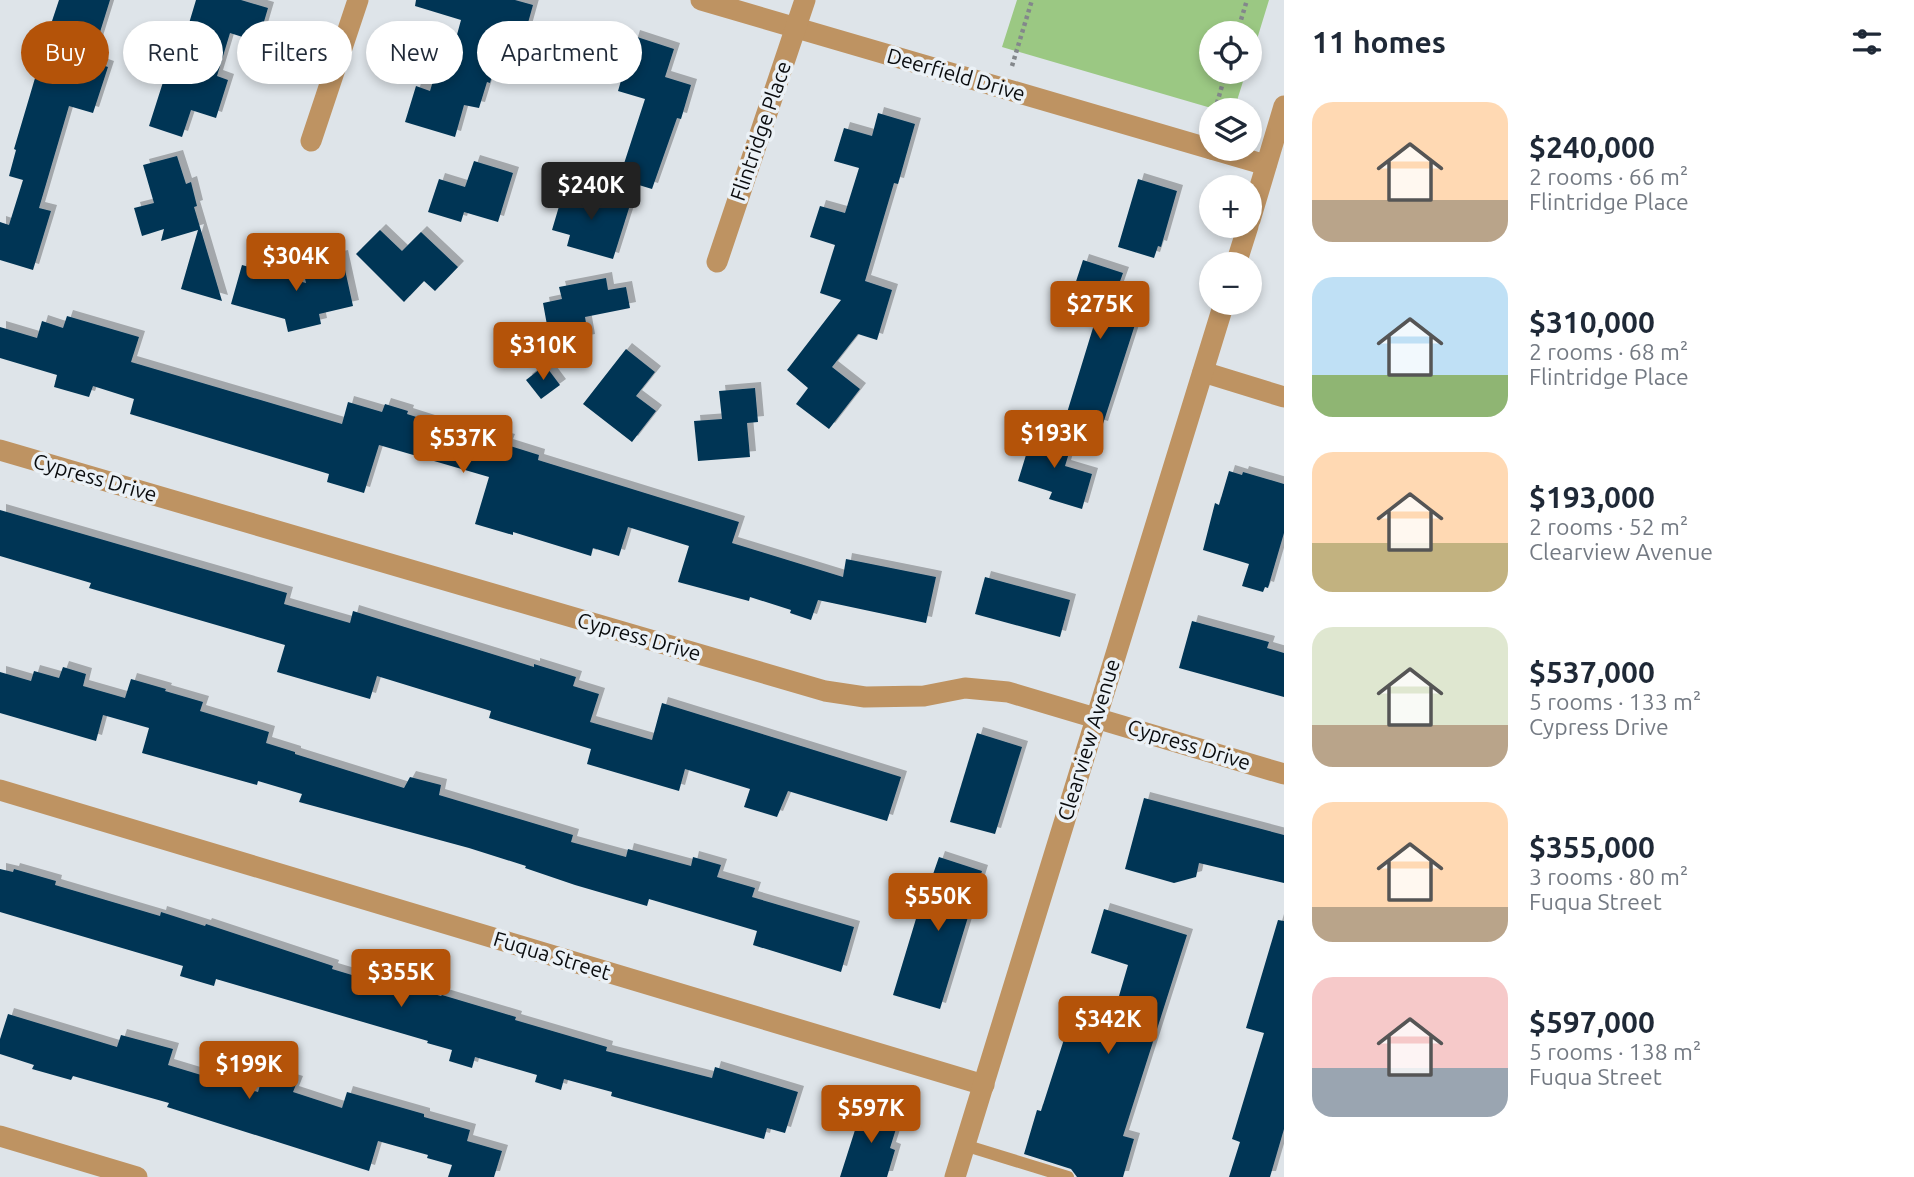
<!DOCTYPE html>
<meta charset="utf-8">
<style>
:root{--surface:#fff;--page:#f6f6f7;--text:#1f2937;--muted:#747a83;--accent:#b45309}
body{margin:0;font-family:Ubuntu,sans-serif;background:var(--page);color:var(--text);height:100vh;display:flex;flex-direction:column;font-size:26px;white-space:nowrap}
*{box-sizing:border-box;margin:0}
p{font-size:23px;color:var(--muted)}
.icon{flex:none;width:38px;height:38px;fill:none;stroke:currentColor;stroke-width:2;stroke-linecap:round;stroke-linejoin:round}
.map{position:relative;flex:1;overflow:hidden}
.drawer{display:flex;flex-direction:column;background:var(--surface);width:630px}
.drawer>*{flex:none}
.banner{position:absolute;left:21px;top:21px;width:665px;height:63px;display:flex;gap:14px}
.fabs{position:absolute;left:1199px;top:21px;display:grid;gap:14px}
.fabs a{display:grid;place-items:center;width:63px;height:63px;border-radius:50%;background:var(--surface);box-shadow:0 4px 10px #0003;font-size:35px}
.price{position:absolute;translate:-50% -60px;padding:0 16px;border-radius:7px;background:var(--accent);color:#fff;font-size:23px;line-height:46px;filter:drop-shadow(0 2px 4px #0008)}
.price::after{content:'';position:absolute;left:50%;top:42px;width:21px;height:16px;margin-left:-10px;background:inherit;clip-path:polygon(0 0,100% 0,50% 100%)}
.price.selected{background:#222;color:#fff}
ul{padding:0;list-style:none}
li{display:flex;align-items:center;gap:21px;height:175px;padding:0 28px}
li span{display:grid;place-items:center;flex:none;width:196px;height:140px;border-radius:21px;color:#555}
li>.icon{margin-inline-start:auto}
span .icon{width:84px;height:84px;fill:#fffc;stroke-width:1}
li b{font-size:30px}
h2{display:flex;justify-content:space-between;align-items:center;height:84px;padding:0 28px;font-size:30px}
.pill{padding:0 24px;border-radius:32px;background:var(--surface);box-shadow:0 4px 10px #0003;font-size:24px;line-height:63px}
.pill.selected{background:var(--accent);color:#fff}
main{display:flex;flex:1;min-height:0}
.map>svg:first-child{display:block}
.green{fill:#9bc883}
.building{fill:#003554;filter:url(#shadow)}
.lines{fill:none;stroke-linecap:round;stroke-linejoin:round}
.path{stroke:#83878b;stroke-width:4.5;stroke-dasharray:3.5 3.5;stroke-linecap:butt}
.service{stroke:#be9362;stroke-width:12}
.minor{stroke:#be9362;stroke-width:21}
.labels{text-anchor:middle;stroke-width:7;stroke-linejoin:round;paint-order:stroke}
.street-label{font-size:21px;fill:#0a0c0e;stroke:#ebf1f6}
</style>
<main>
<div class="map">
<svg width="1284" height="1177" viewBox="0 0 1284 1177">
<defs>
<filter id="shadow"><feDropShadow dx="6" dy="-6" stdDeviation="0" flood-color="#0004"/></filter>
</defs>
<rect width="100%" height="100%" fill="#dee4e9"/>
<!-- green -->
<path class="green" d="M1017,0H1269L1250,62V33H1211V72H1246L1234,110H1218L1002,47Z"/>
<!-- building -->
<g class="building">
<path d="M59,0H110L91,61L108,67L93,113L69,106L39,208L51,211L33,270L0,260V222L9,225L23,180L9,176L16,150L14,149L38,68L62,75L75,31L51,24Z"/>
<path d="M196,0H241L268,8L258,42L230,33L217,76L228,80L216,118L191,110L182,137L149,126L164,79L172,32L176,31L177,27L187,30Z"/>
<path d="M416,0H515L533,5L519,55L516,54L514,62L497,57L490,83L487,82L479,108L464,105L455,137L405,122L416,86L430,91L439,61L449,64L461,20L415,6Z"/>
<path d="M634,36L674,49L665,77L691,85L681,119L677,118L652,189L619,179L645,99L618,91Z"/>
<path d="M878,113L915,124L898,184L894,183L865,281L892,290L877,340L858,334L832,367L860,389L829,429L796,404L808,388L787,370L841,300L820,293L835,245L810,237L820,206L845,213L859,168L834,161L844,128L872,136Z"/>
<path d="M177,156L186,184L191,182L197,206L194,207L222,301L181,289L198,230L161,241L164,229L142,236L134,208L154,203L143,165Z"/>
<path d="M474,161L513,173L498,222L464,212L461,222L428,212L439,179L465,187Z"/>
<path d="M1138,179L1177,191L1161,247L1158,246L1154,258L1118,247Z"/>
<path d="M565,186L630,205L613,259L567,246L570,235L552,230Z"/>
<path d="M380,230L402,251L421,232L458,267L435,291L424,281L404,302L356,254Z"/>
<path d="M342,256L353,306L319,314L321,324L288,332L285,319L231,304L242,265L306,283L302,265Z"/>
<path d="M1083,260L1123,273L1114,298L1141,306L1102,427L1066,416L1096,318L1067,309Z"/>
<path d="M606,278L608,290L626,287L630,308L585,317L589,340L551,347L543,303L562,299L559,287Z"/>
<path d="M67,316L139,337L131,362L342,424L348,402L382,412L385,404L408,411L407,414L454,429L484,436V433L509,440L507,445L539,455L538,460L739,522L732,543L843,577L846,559L936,577L926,623L818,600L811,620L790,613L791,610L750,597L749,601L678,582L689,546L628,527L619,556L593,548L591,556L513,532V535L475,524L489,477L379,445L364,493L327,482L329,474L130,414L134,399L93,386L89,397L54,387L57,375L0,358V327L37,338L42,321L63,328Z"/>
<path d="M626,349L655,372L636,396L656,411L632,442L583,404Z"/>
<path d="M545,365L560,385L541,399L526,380Z"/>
<path d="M755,388L758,422L747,423L750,457L698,461L694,421L722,419L719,391Z"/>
<path d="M1034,429L1073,440L1065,466L1092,474L1082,509L1049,499L1052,492L1018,481Z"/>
<path d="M1229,471L1242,475L1243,472L1284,484V533L1268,588L1265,587L1263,592L1242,586L1249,564L1203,550L1215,503L1219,505Z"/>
<path d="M0,510L287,593L284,604L350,623L353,611L534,667V664L576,677L573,686L599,694L590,722L652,740L662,703L901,777L887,821L788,791L777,817L744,807L750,789L685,769L679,791L587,764L591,749L489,718L491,711L377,676L370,699L277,672L285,645L89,588L91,583L0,556Z"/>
<path d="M985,577L1070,600L1060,637L975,614Z"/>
<path d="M1192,621L1269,642L1267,648L1284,653V697L1179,668Z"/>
<path d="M63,667L86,674L83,686L125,698L131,679L166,689L165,691L203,702L200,711L269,732L266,743L295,752V754L404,788L410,777L441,785L439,795L573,835L571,842L626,857L628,849L691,866L693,857L721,865L717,877L755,888L752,897L854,927L841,972L753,945L757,931L649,899L647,906L575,885L525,868L526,866L469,848L299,802L302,794L258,781L257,785L142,753L149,728L103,715L96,741L0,713V672L31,681L34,671L59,678Z"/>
<path d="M977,733L1022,747L995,834L950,822Z"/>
<path d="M1144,798L1284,835V883L1199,863L1196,877L1174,883L1125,869Z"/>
<path d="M939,857L982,871L940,1009L893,995L928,879L931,880Z"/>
<path d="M0,869L13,872L14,869L56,881L55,885L160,916L161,912L205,926L206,924L333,966L332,969L382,984L383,980L441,996L442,995L516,1017L515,1020L607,1047L606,1051L712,1078L715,1067L798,1092L785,1133L767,1128L764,1139L611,1096L612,1092L564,1079L561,1090L535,1082L537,1075L475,1057L472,1068L449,1061L452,1050L427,1043L428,1041L216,979L214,986L180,976L183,966L0,912Z"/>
<path d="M1104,909L1187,935L1123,1136L1134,1139L1123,1177H1077L1071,1169L1024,1154L1037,1110L1041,1111L1067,1030L1104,1041L1119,996L1128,965L1091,953Z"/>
<path d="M1278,920L1284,921V1129L1270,1177H1229L1240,1142L1232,1139L1264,1033L1246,1028Z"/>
<path d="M8,1014L117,1047L121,1035L173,1049L168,1065L258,1092L264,1072L297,1082L293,1092L342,1108L347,1092L424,1114V1117L470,1130L467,1141L502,1151L494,1177H448L452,1165L427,1158L428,1155L378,1141L369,1171L167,1107L169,1103L73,1076L71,1080L32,1069L34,1065L0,1054V1039Z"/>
<path d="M863,1105L900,1116L890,1148L895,1150L887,1177H840Z"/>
</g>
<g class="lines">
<!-- path -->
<g class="path">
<path d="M1237,33L1247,0"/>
<path d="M1012,66L1032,0"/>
<path d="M1215,110L1226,72"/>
</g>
<!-- service -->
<path class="service" d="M964,1145L1068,1177"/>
<!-- minor -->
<g class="minor">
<path d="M701,0L1211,149"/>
<path d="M311,141L358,0"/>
<path d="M1211,149L1266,165"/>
<path d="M1250,220L1284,106"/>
<path d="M717,262L805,0"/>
<path d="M1236,264L1248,226"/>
<path d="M1203,372L1284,397"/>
<path d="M0,450L825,691L865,697L924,696L965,688L1008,692L1284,774"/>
<path d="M0,790L984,1085"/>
<path d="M0,1136L137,1177"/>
<path d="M955,1177L1224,303"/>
</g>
</g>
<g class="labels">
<!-- street labels -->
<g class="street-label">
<text transform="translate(956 75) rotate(16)" y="7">Deerfield Drive</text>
<text transform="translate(761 131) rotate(-71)" y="7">Flintridge Place</text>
<text transform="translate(95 478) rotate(16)" y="7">Cypress Drive</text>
<text transform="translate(639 637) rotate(16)" y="7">Cypress Drive</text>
<text transform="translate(1089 740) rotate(-73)" y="7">Clearview Avenue</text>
<text transform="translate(1189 745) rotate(17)" y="7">Cypress Drive</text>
<text transform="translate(552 956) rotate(17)" y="7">Fuqua Street</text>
</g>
</g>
</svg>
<div class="fabs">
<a><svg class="icon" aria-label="locate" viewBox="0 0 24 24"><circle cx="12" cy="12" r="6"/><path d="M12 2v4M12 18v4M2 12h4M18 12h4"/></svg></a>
<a><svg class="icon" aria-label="layers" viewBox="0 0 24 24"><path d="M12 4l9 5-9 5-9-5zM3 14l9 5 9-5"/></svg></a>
<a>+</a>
<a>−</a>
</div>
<b class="price selected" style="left:591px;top:222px">$240K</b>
<b class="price" style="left:296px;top:293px">$304K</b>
<b class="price" style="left:1100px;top:341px">$275K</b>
<b class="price" style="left:543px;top:382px">$310K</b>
<b class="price" style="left:1054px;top:470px">$193K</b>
<b class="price" style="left:463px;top:475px">$537K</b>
<b class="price" style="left:938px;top:933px">$550K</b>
<b class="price" style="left:401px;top:1009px">$355K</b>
<b class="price" style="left:1108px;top:1056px">$342K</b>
<b class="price" style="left:249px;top:1101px">$199K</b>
<b class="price" style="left:871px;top:1145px">$597K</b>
<div class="banner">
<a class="pill selected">Buy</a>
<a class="pill">Rent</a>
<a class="pill">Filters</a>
<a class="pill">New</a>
<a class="pill">Apartment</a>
</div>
</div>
<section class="drawer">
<h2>11 homes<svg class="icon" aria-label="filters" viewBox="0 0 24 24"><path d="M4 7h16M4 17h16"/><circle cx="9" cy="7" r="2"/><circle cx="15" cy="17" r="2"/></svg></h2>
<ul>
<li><span style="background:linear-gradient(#ffd9b3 70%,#b9a48a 0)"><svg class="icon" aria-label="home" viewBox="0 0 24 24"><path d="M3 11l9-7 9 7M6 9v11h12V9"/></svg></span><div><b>$240,000</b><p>2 rooms · 66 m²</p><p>Flintridge Place</p></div></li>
<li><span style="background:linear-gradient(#bfe0f5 70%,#8fb573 0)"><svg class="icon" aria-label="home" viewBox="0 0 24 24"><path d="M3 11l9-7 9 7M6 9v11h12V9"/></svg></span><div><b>$310,000</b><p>2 rooms · 68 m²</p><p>Flintridge Place</p></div></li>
<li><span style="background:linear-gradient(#ffd9b3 65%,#c2b280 0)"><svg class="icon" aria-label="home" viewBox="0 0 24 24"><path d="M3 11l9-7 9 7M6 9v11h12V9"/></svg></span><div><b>$193,000</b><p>2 rooms · 52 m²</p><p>Clearview Avenue</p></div></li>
<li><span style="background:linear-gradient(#dfe7d0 70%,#b9a48a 0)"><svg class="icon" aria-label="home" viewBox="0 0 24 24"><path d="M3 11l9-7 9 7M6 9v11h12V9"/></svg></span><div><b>$537,000</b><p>5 rooms · 133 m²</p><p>Cypress Drive</p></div></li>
<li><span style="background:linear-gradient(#ffd9b3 75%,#b9a48a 0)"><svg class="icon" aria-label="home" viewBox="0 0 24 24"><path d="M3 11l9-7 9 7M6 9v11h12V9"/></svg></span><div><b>$355,000</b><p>3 rooms · 80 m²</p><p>Fuqua Street</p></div></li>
<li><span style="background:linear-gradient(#f6c9c9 65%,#9aa5b1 0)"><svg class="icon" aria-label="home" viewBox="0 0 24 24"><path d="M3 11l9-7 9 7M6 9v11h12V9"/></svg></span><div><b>$597,000</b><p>5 rooms · 138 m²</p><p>Fuqua Street</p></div></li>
</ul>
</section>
</main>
